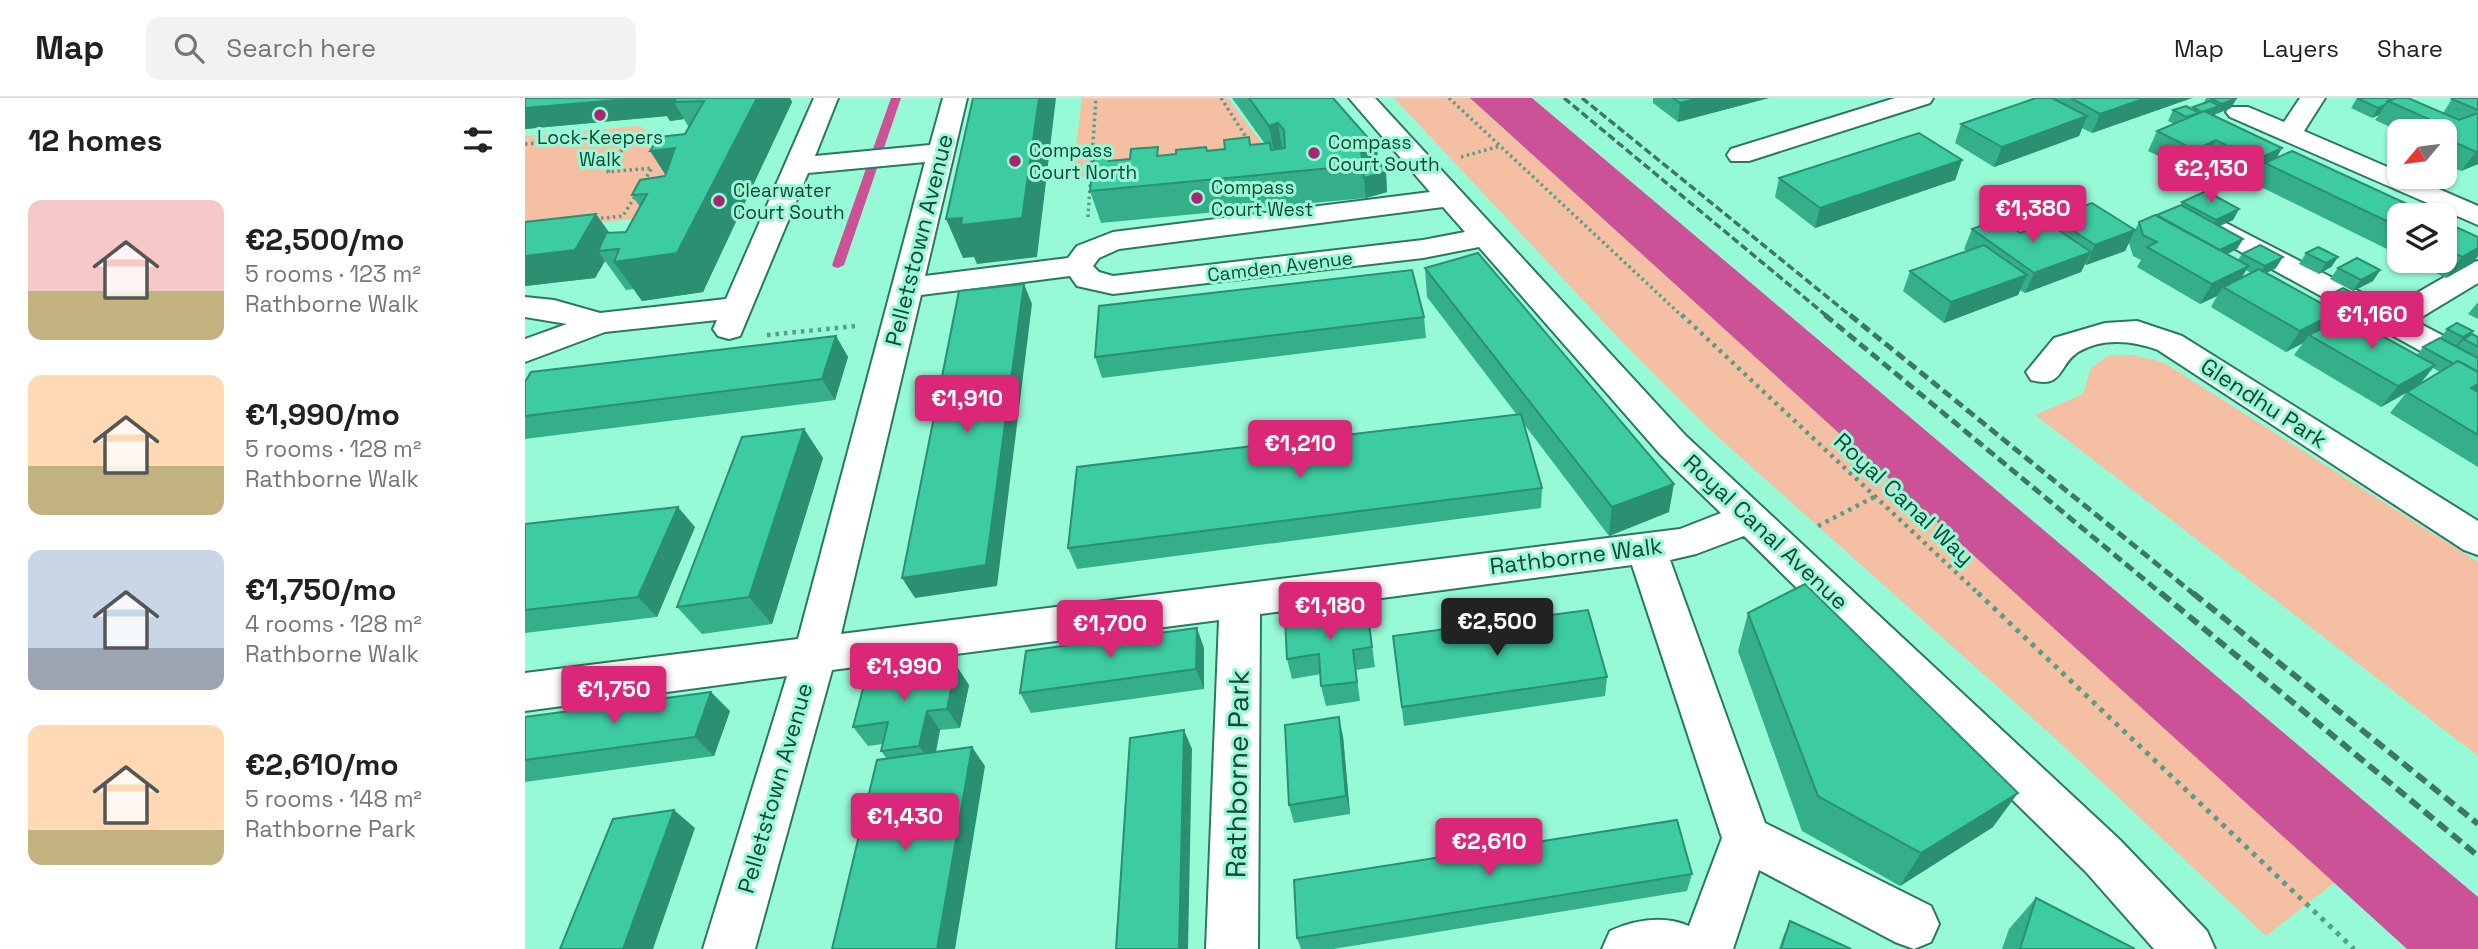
<!DOCTYPE html>
<meta charset="utf-8">
<style>
:root{--surface:#fff;--page:#f2f2f2;--text:#202124;--muted:#757577;--line:#e0e0e0;--accent:#db2777}
body{margin:0;font-family:"Space Grotesk",sans-serif;background:var(--page);color:var(--text);height:100vh;display:flex;flex-direction:column;font-size:26px;white-space:nowrap}
*{box-sizing:border-box;margin:0}
p{font-size:23px;color:var(--muted)}
.icon{flex:none;width:38px;height:38px;fill:none;stroke:currentColor;stroke-width:2;stroke-linecap:round;stroke-linejoin:round}
.map{position:relative;flex:1;overflow:hidden}
.details{display:flex;flex-direction:column;background:var(--surface);width:525px}
.details>*{flex:none}
.needle{width:46px;rotate:241deg}
.tools{position:absolute;left:1862px;top:21px;display:grid;gap:14px}
.tools a{display:grid;place-items:center;width:70px;height:70px;border-radius:14px;background:var(--surface);box-shadow:0 2px 5px #0004;font-size:35px}
.price{position:absolute;translate:-50% -60px;padding:0 16px;border-radius:7px;background:var(--accent);color:#fff;font-size:23px;line-height:46px;filter:drop-shadow(0 2px 4px #0008)}
.price::after{content:'';position:absolute;left:50%;top:42px;width:21px;height:16px;margin-left:-10px;background:inherit;clip-path:polygon(0 0,100% 0,50% 100%)}
.price.on{background:#222;color:#fff}
ul{padding:0;list-style:none}
li{display:flex;align-items:center;gap:21px;height:175px;padding:0 28px}
li span{display:grid;place-items:center;flex:none;width:196px;height:140px;border-radius:14px;color:#555}
li>.icon{margin-inline-start:auto}
span .icon{width:84px;height:84px;fill:#fffc;stroke-width:1}
li b{font-size:30px}
h2{display:flex;justify-content:space-between;align-items:center;height:84px;padding:0 28px;font-size:30px}
header{display:flex;align-items:center;gap:42px;box-sizing:border-box;height:98px;padding:0 35px;background:var(--surface);border-bottom:2px solid var(--line)}
header strong{font-size:33px}
nav{display:flex;gap:38px;margin-inline-start:auto;font-size:24px}
.search{width:490px;height:63px;background:var(--page);display:flex;align-items:center;gap:18px;box-sizing:border-box;padding:0 24px;border-radius:14px;color:var(--muted);font-size:26px}
main{display:flex;flex:1;min-height:0}
.map>svg:first-child{display:block}
.green{fill:#f5bfa4}
.water{fill:#cb5296}
.lines{fill:none;stroke-linecap:round;stroke-linejoin:round}
.stream{fill:#cb5296;fill-rule:evenodd}
.minor-casing{stroke:#2b7860;stroke-width:4}
.path-far2{stroke:#589e85;stroke-width:3.5;stroke-dasharray:2.5 3.5;stroke-linecap:butt}
.path-far1{stroke:#589e85;stroke-width:4.5;stroke-dasharray:3.5 5;stroke-linecap:butt}
.path{stroke:#589e85;stroke-width:5;stroke-dasharray:4.5 6;stroke-linecap:butt}
.minor{fill:#fff;fill-rule:evenodd}
.rail-far2{stroke:#3e7864;stroke-width:3.5;stroke-dasharray:8 3.5;stroke-linecap:butt}
.rail-far1{stroke:#3e7864;stroke-width:5;stroke-dasharray:10 5;stroke-linecap:butt}
.rail{stroke:#3e7864;stroke-width:6;stroke-dasharray:12 6;stroke-linecap:butt}
.wall{fill:#34af8a;fill-rule:evenodd}
.shaded-wall{fill:#2b8f71}
.building{fill:#3dcca1;stroke:#2b8f71;stroke-width:2}
.poi-dot{fill:#a72674;stroke:#97fad6;stroke-width:2.5}
.labels{text-anchor:middle;stroke-width:6;stroke-linejoin:round;paint-order:stroke}
.far-poi-label{font-size:19px;fill:#1a4436;stroke:#97fad6;text-anchor:start}
.far-street-label{font-size:19px;fill:#1a4436;stroke:#97fad6}
.street-label{font-size:23px;fill:#1a4436;stroke:#97fad6}
.near-street-label{font-size:28px;fill:#1a4436;stroke:#97fad6}
</style>
<header>
<strong>Map</strong>
<div class="search"><svg class="icon" aria-label="search" viewBox="0 0 24 24"><circle cx="10" cy="10" r="6"/><path d="M15 15l6 6"/></svg>Search here</div>
<nav><a>Map</a><a>Layers</a><a>Share</a></nav>
</header>
<main>
<section class="details">
<h2>12 homes<svg class="icon" aria-label="filters" viewBox="0 0 24 24"><path d="M4 7h16M4 17h16"/><circle cx="9" cy="7" r="2"/><circle cx="15" cy="17" r="2"/></svg></h2>
<ul>
<li><span style="background:linear-gradient(#f6c9c9 65%,#c2b280 0)"><svg class="icon" aria-label="home" viewBox="0 0 24 24"><path d="M3 11l9-7 9 7M6 9v11h12V9"/></svg></span><div><b>€2,500/mo</b><p>5 rooms · 123 m²</p><p>Rathborne Walk</p></div></li>
<li><span style="background:linear-gradient(#ffd9b3 65%,#c2b280 0)"><svg class="icon" aria-label="home" viewBox="0 0 24 24"><path d="M3 11l9-7 9 7M6 9v11h12V9"/></svg></span><div><b>€1,990/mo</b><p>5 rooms · 128 m²</p><p>Rathborne Walk</p></div></li>
<li><span style="background:linear-gradient(#c9d6e8 70%,#9aa5b1 0)"><svg class="icon" aria-label="home" viewBox="0 0 24 24"><path d="M3 11l9-7 9 7M6 9v11h12V9"/></svg></span><div><b>€1,750/mo</b><p>4 rooms · 128 m²</p><p>Rathborne Walk</p></div></li>
<li><span style="background:linear-gradient(#ffd9b3 75%,#c2b280 0)"><svg class="icon" aria-label="home" viewBox="0 0 24 24"><path d="M3 11l9-7 9 7M6 9v11h12V9"/></svg></span><div><b>€2,610/mo</b><p>5 rooms · 148 m²</p><p>Rathborne Park</p></div></li>
</ul>
</section>
<div class="map">
<svg width="1953" height="851" viewBox="0 0 1953 851">
<rect width="100%" height="100%" fill="#97fad6"/>
<!-- green -->
<g class="green">
<path d="M557,0H703L747,59L547,81Z"/>
<path d="M869,0H945L1810,784L1741,838L1532,642L1183,330L1101,248Z"/>
<path d="M114,28L152,51L118,120L0,133V38Z"/>
<path d="M1584,257H1607L1638,264L1953,464V658L1510,317L1558,296L1566,270Z"/>
</g>
<!-- water -->
<path class="water" d="M945,0H1007L1953,799V851H1882Z"/>
<g class="lines">
<!-- stream -->
<path class="stream" d="M366,0H376L319,167L313,170L309,169L307,167Z"/>
<!-- minor casing -->
<g class="minor-casing">
<g id="minor">
<path d="M289,0H313L290,58L405,47L418,0H442L400,178L543,160L552,148L588,134L905,94L824,0H850L1161,338L1595,742L1682,833L1690,851H1629L1561,774L1219,438L1171,456L1145,462L1240,725L1406,808L1414,826L1406,844L1389,851L1370,844L1234,772L1208,851H1077L1085,833C1110,822 1138,817 1164,828L1197,740L1107,467L735,516L733,851H681L694,522L307,572L230,851H178L262,578L0,613V575L273,541L400,64L283,75L215,238L204,241L193,238L188,231L192,222L80,234L0,264V241L42,226L0,219V199L29,202L75,215L201,201ZM918,109L940,134L898,142L588,178L574,174L568,168L574,160L594,151ZM954,149L1135,356L1196,415L1155,431L316,536L396,197L545,178L552,188L588,196L898,160Z"/>
<path d="M1370,0H1408L1405,5L1224,63H1206L1202,57L1206,51Z"/>
<path d="M1775,0H1800L1779,33L1874,74V79H1886L1953,108V127L1705,19L1701,14L1705,9H1723L1759,24Z"/>
<path d="M1697,123L1866,210L1942,166L1953,163V185L1890,223L1953,256V281L1941,278L1687,138L1682,132L1687,126Z"/>
<path d="M1612,223L1657,238L1953,423V457L1939,452L1633,252C1609,243 1578,239 1553,254C1533,267 1539,291 1506,282L1501,274L1529,240L1580,225Z"/>
</g>
</g>
<!-- path-far2 -->
<g class="path-far2">
<path d="M696,0L723,42"/>
<path d="M924,0L1158,219"/>
<path d="M0,46L107,36L83,74L127,70L118,85"/>
<path d="M936,59L975,48"/>
<path d="M563,119L571,0"/>
<path d="M70,121L98,118L112,95"/>
</g>
<!-- path-far1 -->
<g class="path-far1">
<path d="M1157,217L1455,497"/>
<path d="M242,237L331,228"/>
<path d="M1293,428L1351,398"/>
</g>
<!-- path -->
<path class="path" d="M1453,495L1829,851"/>
<!-- minor -->
<use href="#minor" class="minor"/>
<!-- rail-far2 -->
<g class="rail-far2">
<path d="M1039,0L1303,219"/>
<path d="M1057,0L1327,219"/>
</g>
<!-- rail-far1 -->
<g class="rail-far1">
<path d="M1300,217L1638,497"/>
<path d="M1325,217L1670,497"/>
</g>
<!-- rail -->
<g class="rail">
<path d="M1636,495L1953,758"/>
<path d="M1668,495L1953,726"/>
</g>
</g>
<!-- wall -->
<g class="wall">
<path d="M0,0H265L267,4L178,194L117,203L109,191L101,192L80,163L70,180L0,188V124L71,116L84,135L101,134L115,109L107,97L140,78L164,30L159,21L145,23L142,18L0,31Z"/>
<path d="M707,0H808L852,50L853,62L861,74L862,94L841,100L576,125L565,93L584,58L585,63L651,56L681,49L682,52L700,51L724,39L726,47L740,46Z"/>
<path d="M1128,0H1244L1153,24L1128,5Z"/>
<path d="M1511,0H1667L1567,35L1557,30L1554,38L1469,69L1430,45L1436,26Z"/>
<path d="M1681,0H1711L1706,10L1691,16L1689,18L1757,50L1752,59L1874,117V157L1728,85L1734,75L1720,81L1681,62L1660,71L1623,53L1632,33L1649,26L1643,23L1648,12L1667,11L1668,9L1679,5Z"/>
<path d="M1832,0L1867,2L1918,15L1927,1L1953,0V66L1936,73L1920,66V33H1874L1850,22L1854,17L1847,20L1826,10Z"/>
<path d="M1437,62L1430,82L1290,130L1250,99L1254,80Z"/>
<path d="M1657,104L1714,111L1708,122L1695,128L1718,141L1712,151L1702,156L1713,162L1717,156L1751,170L1742,175L1812,214L1803,227L1892,257L1898,249L1915,240L1922,231L1943,238L1953,239V369L1865,315L1881,295L1856,309L1769,257L1778,245L1761,254L1686,209L1692,198L1675,206L1612,169L1616,162L1608,158L1604,145L1600,153L1561,167L1560,166L1556,174L1500,195L1495,192L1493,197L1419,225L1378,193L1385,173L1442,153L1439,151L1447,131L1495,135L1524,127L1528,119L1610,132L1614,124L1656,107ZM1721,172L1726,175L1716,179ZM1908,270L1915,274L1895,286Z"/>
<path d="M1920,124L1948,165L1921,180L1887,163H1920Z"/>
<path d="M1781,155L1813,159L1806,169L1794,176L1774,166Z"/>
<path d="M900,170L1144,414L1084,438L999,326L1017,390L1016,410L552,471L543,450L992,317L902,199Z"/>
<path d="M1813,170L1855,172L1848,183L1828,193L1805,181Z"/>
<path d="M1810,194L1845,204L1837,215L1828,220L1802,205Z"/>
<path d="M1953,204V221L1943,216Z"/>
<path d="M899,219L901,240L577,280L570,259Z"/>
<path d="M311,238L323,259L310,302L0,341V284Z"/>
<path d="M279,331L298,360L247,526L177,536L152,509Z"/>
<path d="M0,426L170,429L132,519L0,535Z"/>
<path d="M842,510L850,569L831,572L835,603L801,608L796,588V576L767,581L762,561Z"/>
<path d="M1223,515L1468,729L1375,788L1277,733L1213,553Z"/>
<path d="M868,538L1082,579L1080,598L879,628Z"/>
<path d="M679,550V591L506,615L495,595Z"/>
<path d="M444,587L435,630L415,632L411,654L460,668L362,661L356,653L357,646L343,648L328,629Z"/>
<path d="M205,613L189,658L0,684V619Z"/>
<path d="M818,638L825,716L769,725L764,707Z"/>
<path d="M1167,776L1162,793L808,851H776L772,840Z"/>
<path d="M1511,800L1610,851H1477L1484,831Z"/>
<path d="M1265,823L1326,851H1254L1258,839Z"/>
</g>
<!-- shaded-wall -->
<g class="shaded-wall">
<path d="M115,0H163L149,4L159,21L145,23L142,18L0,31V10Z"/>
<path d="M232,0H265L267,4L178,194L117,203L89,164Z"/>
<path d="M514,0H531L512,159L452,166L449,159L438,160L421,121Z"/>
<path d="M1174,0H1244L1153,24L1155,5Z"/>
<path d="M1621,0H1667L1567,35L1575,16Z"/>
<path d="M1712,0L1706,10L1691,16L1697,6Z"/>
<path d="M1860,7L1854,17L1847,20L1853,10Z"/>
<path d="M1695,8L1689,18L1677,14Z"/>
<path d="M1562,18L1554,38L1469,69L1477,49Z"/>
<path d="M753,25L758,57L750,59L744,28Z"/>
<path d="M1691,42L1681,62L1660,71L1670,52Z"/>
<path d="M150,50L149,90L125,53Z"/>
<path d="M852,50L854,76L861,74L862,94L841,100L836,53Z"/>
<path d="M1757,50L1747,68L1740,65L1734,75L1720,81L1731,62Z"/>
<path d="M1953,53V66L1936,73L1951,54Z"/>
<path d="M1437,62L1430,82L1290,130L1295,110Z"/>
<path d="M1714,111L1708,122L1685,132L1691,122Z"/>
<path d="M71,116L91,144L73,153L80,163L70,180L0,188V158Z"/>
<path d="M1610,132L1600,153L1561,167L1570,147Z"/>
<path d="M1718,141L1712,151L1689,163L1695,152Z"/>
<path d="M1953,150V158L1948,165L1921,180L1937,159Z"/>
<path d="M1566,154L1556,174L1500,195L1509,175Z"/>
<path d="M1758,159L1751,170L1733,179L1740,168Z"/>
<path d="M1813,159L1806,169L1794,176L1801,165Z"/>
<path d="M1724,168L1711,188L1698,189L1692,198L1675,206L1687,186Z"/>
<path d="M1855,172L1848,183L1828,193L1836,182Z"/>
<path d="M1502,177L1493,197L1419,225L1426,204Z"/>
<path d="M499,186L507,206L472,488L390,500L377,480Z"/>
<path d="M1845,204L1837,215L1828,220L1836,209Z"/>
<path d="M1812,214L1797,234L1784,237L1778,245L1761,254L1775,233Z"/>
<path d="M1948,233L1940,242L1939,241L1934,247L1929,250L1938,239Z"/>
<path d="M311,238L323,259L310,302L297,281Z"/>
<path d="M1910,267L1893,288L1856,309L1873,288Z"/>
<path d="M1953,286V292L1946,300V290Z"/>
<path d="M279,331L298,360L247,526L224,499Z"/>
<path d="M1149,386L1144,414L1084,438L1087,409Z"/>
<path d="M153,409L170,429L132,519L113,499Z"/>
<path d="M672,530L679,550V591L671,571Z"/>
<path d="M431,567L444,587L435,630L422,611Z"/>
<path d="M186,594L205,613L189,658L170,639Z"/>
<path d="M402,613L415,632L408,667L394,648Z"/>
<path d="M814,619L818,638L825,716L821,698Z"/>
<path d="M659,632L667,651L663,851H654Z"/>
<path d="M447,649L460,668L430,851H412Z"/>
<path d="M1493,695L1468,729L1375,788L1396,755Z"/>
<path d="M149,712L170,730L128,851H98Z"/>
</g>
<!-- building -->
<g class="building">
<path d="M0,0H115L0,10Z"/>
<path d="M151,0H232L152,155L89,164L94,151L73,153L81,135L101,134L122,96L107,97L115,82L140,78L150,50L125,53L134,39L160,36L179,3L149,4Z"/>
<path d="M448,0H514L497,120L436,127L437,120L421,121Z"/>
<path d="M724,0H808L852,50L836,53L838,67L565,93L569,60L584,58V63L605,61L606,51L633,49L632,58L651,56V52L681,49L682,53L700,51L699,42L724,39L725,47L745,45L746,52L760,50L759,32L753,25L744,28Z"/>
<path d="M1148,0H1174L1155,5Z"/>
<path d="M1511,0H1527L1562,18L1477,49L1436,26Z"/>
<path d="M1546,0H1621L1575,16Z"/>
<path d="M1685,0H1712L1697,6Z"/>
<path d="M1832,0H1863L1867,2L1863,3L1860,7L1853,10Z"/>
<path d="M1871,0H1883L1934,22L1953,15V53L1951,54L1920,40V33H1907L1919,28L1863,3Z"/>
<path d="M1930,0H1953V12L1927,1Z"/>
<path d="M1685,3L1695,8L1677,14L1668,9Z"/>
<path d="M1661,8L1674,15L1661,19L1648,12Z"/>
<path d="M1679,13L1757,50L1731,62L1691,42L1670,52L1632,33Z"/>
<path d="M1394,35L1437,62L1295,110L1254,80Z"/>
<path d="M1767,53L1906,117H1874V129L1740,65Z"/>
<path d="M853,62L861,74L839,80L837,65Z"/>
<path d="M1681,93L1714,111L1691,122L1657,104Z"/>
<path d="M1567,105L1610,132L1570,147L1528,119Z"/>
<path d="M1656,107L1718,141L1695,152L1632,117Z"/>
<path d="M71,116L50,152L0,158V124Z"/>
<path d="M1630,117L1724,168L1687,186L1622,149L1632,144L1618,137L1614,124Z"/>
<path d="M1474,121L1495,135L1523,125L1566,154L1509,175L1447,131Z"/>
<path d="M1920,124L1953,139V150L1937,159L1920,151Z"/>
<path d="M1459,147L1502,177L1426,204L1385,173Z"/>
<path d="M1735,147L1758,159L1740,168L1717,156Z"/>
<path d="M1793,149L1813,159L1801,165L1781,155Z"/>
<path d="M953,155L1149,386L1087,409L900,170Z"/>
<path d="M1832,160L1855,172L1836,182L1813,170Z"/>
<path d="M1734,171L1812,214L1775,233L1698,189Z"/>
<path d="M887,172L899,219L570,259L574,208Z"/>
<path d="M499,186L461,467L377,480L434,193Z"/>
<path d="M1818,190L1845,204L1836,209L1810,194Z"/>
<path d="M1821,218L1910,267L1873,288L1784,237Z"/>
<path d="M1932,225L1948,233L1938,239L1922,231Z"/>
<path d="M1947,236L1953,239V249L1939,241Z"/>
<path d="M311,238L297,281L0,318V284L6,274Z"/>
<path d="M1915,240L1953,260V274L1933,263L1929,266L1898,249Z"/>
<path d="M1933,263L1953,274V286L1946,290L1953,294V337L1882,294Z"/>
<path d="M996,316L1017,390L543,450L552,369Z"/>
<path d="M279,331L224,499L152,509L217,339Z"/>
<path d="M153,409L113,499L0,512V426Z"/>
<path d="M1280,486L1493,695L1396,755L1293,698L1223,515Z"/>
<path d="M842,510L847,549L828,552L832,584L796,588L794,556L762,561L760,521Z"/>
<path d="M1063,512L1082,579L877,609L868,538Z"/>
<path d="M672,530L671,571L495,595L501,553Z"/>
<path d="M431,567L422,611L402,613L394,648L356,653L363,624L328,629L341,579Z"/>
<path d="M186,594L170,639L0,662V619Z"/>
<path d="M814,619L821,698L764,707L760,627Z"/>
<path d="M659,632L654,851H591L605,640Z"/>
<path d="M447,649L412,851H307L352,662Z"/>
<path d="M149,712L98,851H35L88,721Z"/>
<path d="M1152,722L1167,776L772,840L769,782Z"/>
<path d="M1511,800L1610,851H1495Z"/>
<path d="M1265,823L1326,851H1256Z"/>
</g>
<!-- markers -->
<g class="poi-dot">
<circle cx="75" cy="17" r="7"/>
<circle cx="789" cy="55" r="7"/>
<circle cx="490" cy="63" r="7"/>
<circle cx="672" cy="100" r="7"/>
<circle cx="194" cy="103" r="7"/>
</g>
<g class="labels">
<!-- far-poi labels -->
<g class="far-poi-label">
<text x="75" y="46" text-anchor="middle">Lock-Keepers<tspan x="75" dy="22">Walk</tspan></text>
<text x="803" y="51">Compass<tspan x="803" dy="22">Court South</tspan></text>
<text x="504" y="59">Compass<tspan x="504" dy="22">Court North</tspan></text>
<text x="686" y="96">Compass<tspan x="686" dy="22">Court West</tspan></text>
<text x="208" y="99">Clearwater<tspan x="208" dy="22">Court South</tspan></text>
</g>
<!-- far-street labels -->
<g class="far-street-label">
<text transform="translate(755 168) rotate(-7)" y="7">Camden Avenue</text>
</g>
<!-- street labels -->
<g class="street-label">
<text transform="translate(394 142) rotate(-76)" y="8">Pelletstown Avenue</text>
<text transform="translate(1739 305) rotate(33)" y="8">Glendhu Park</text>
<text transform="translate(1379 401) rotate(43)" y="8">Royal Canal Way</text>
<text transform="translate(1241 434) rotate(43)" y="8">Royal Canal Avenue</text>
<text transform="translate(1051 458) rotate(-7)" y="8">Rathborne Walk</text>
<text transform="translate(250 690) rotate(-74)" y="8">Pelletstown Avenue</text>
</g>
<!-- near-street labels -->
<g class="near-street-label">
<text transform="translate(712 676) rotate(-89)" y="10">Rathborne Park</text>
</g>
</g>
</svg>
<div class="tools">
<a><svg class="needle" viewBox="-14 -14 28 28"><path d="M0-13l5 13h-10z" fill="#e53935"/><path d="M0 13l5-13h-10z" fill="#757577"/></svg></a>
<a><svg class="icon" aria-label="layers" viewBox="0 0 24 24"><path d="M12 4l9 5-9 5-9-5zM3 14l9 5 9-5"/></svg></a>
</div>
<b class="price" style="left:1686px;top:107px">€2,130</b>
<b class="price" style="left:1508px;top:147px">€1,380</b>
<b class="price" style="left:1847px;top:253px">€1,160</b>
<b class="price" style="left:442px;top:337px">€1,910</b>
<b class="price" style="left:775px;top:382px">€1,210</b>
<b class="price" style="left:805px;top:544px">€1,180</b>
<b class="price on" style="left:972px;top:560px">€2,500</b>
<b class="price" style="left:585px;top:562px">€1,700</b>
<b class="price" style="left:379px;top:605px">€1,990</b>
<b class="price" style="left:89px;top:628px">€1,750</b>
<b class="price" style="left:380px;top:755px">€1,430</b>
<b class="price" style="left:964px;top:780px">€2,610</b>
</div>
</main>
